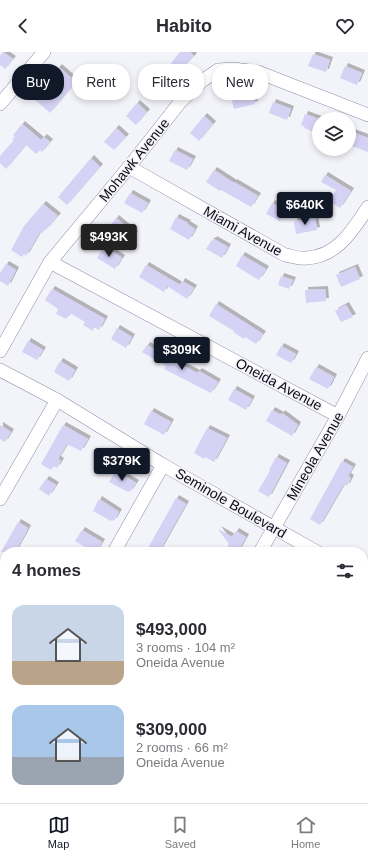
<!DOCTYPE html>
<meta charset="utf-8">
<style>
:root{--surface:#fff;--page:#f2f2f3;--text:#2b2b33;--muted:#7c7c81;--line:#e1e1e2;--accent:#111827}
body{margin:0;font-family:Arial,sans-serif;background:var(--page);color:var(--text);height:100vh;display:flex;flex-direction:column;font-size:15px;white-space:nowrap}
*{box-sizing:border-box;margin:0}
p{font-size:13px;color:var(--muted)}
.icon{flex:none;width:22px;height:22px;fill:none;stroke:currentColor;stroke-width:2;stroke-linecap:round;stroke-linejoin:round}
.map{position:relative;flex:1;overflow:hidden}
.sheet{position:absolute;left:0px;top:495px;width:368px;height:256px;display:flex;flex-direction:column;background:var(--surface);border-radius:16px 16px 0 0;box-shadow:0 2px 6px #0003}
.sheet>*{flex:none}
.top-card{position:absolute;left:12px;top:12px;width:344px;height:36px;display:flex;gap:8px}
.tools{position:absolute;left:312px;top:60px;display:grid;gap:8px}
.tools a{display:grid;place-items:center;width:44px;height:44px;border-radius:50%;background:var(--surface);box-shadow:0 2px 6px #0003;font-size:20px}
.price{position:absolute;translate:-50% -34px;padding:0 9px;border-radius:4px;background:var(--accent);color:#fff;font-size:13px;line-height:26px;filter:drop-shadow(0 1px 2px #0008)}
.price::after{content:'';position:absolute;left:50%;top:24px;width:12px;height:9px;margin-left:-6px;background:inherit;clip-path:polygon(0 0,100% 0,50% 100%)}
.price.current{background:#222;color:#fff}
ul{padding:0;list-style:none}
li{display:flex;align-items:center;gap:12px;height:100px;padding:0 12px}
li span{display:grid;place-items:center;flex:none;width:112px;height:80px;border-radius:12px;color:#555}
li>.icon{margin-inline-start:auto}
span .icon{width:48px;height:48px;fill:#fffc;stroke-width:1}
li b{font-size:17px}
h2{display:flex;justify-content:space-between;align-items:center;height:48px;padding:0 12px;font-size:17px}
.tag{padding:0 14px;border-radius:16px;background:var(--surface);box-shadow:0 2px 6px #0003;font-size:14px;line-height:36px}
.tag.current{background:var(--accent);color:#fff}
header{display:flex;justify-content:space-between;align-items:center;height:52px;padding:0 12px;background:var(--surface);font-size:18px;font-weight:700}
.tabs{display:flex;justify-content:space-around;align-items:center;height:56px;border-top:1px solid var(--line);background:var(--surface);font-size:11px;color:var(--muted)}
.tabs a{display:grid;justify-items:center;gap:2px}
.tabs .current{color:var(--accent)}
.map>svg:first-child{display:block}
.building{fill:#d5d2f5;filter:url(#shadow)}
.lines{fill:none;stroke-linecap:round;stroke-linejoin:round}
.minor-casing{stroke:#908dae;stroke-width:14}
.minor{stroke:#fff;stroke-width:13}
.labels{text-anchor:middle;stroke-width:3;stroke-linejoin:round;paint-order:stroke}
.street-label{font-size:14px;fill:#0c0a16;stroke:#f3f3fa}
</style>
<header><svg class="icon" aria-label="back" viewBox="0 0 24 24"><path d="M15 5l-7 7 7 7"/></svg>Habito<svg class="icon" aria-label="heart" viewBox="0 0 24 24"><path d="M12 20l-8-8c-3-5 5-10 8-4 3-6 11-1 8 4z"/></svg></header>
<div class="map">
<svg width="368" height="751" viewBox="0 0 368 751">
<defs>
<filter id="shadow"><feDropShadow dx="3" dy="-3" stdDeviation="0" flood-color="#0004"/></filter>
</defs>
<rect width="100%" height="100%" fill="#f3f3fa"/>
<!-- building -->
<g class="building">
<path d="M3,0L13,7L5,17L0,13V4Z"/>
<path d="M180,0H190L194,4L180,19L171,11Z"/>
<path d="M313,2L330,8L326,20L308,14Z"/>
<path d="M345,14L362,21L357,33L340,26Z"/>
<path d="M59,15L76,30L50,61L33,46Z"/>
<path d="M160,24L170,32L158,46L148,38Z"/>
<path d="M252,40L255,52L234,57L231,45Z"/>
<path d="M273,50L291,57L287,68L269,61Z"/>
<path d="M137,51L147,60L136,73L126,64Z"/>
<path d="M305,62L319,67V76L317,81L304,76L305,75L301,73Z"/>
<path d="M204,64L213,72L199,89L190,81Z"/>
<path d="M22,72L41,88L44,85L50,90L42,100L40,98L36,102L26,93L6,117L0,111V104L14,88L12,87L15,84L13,83Z"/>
<path d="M116,76L126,85L114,98L104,90Z"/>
<path d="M349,79L368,86V100L349,93Z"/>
<path d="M175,98L193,107L187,118L169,109Z"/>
<path d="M91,106L100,115L67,153L58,145Z"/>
<path d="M214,118L234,131V130L258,144L251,155L221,138L220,139L206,130Z"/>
<path d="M325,123L351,139L340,156L329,149L336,138L321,130Z"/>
<path d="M130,141L148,151L142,161L124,151Z"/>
<path d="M272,151L286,158L280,169L266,162Z"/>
<path d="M43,152L58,164L47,177H46L42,181L40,180L26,204L24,202L22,205L11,198L24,174Z"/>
<path d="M176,165L188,171L187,172L195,177L189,188L170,177Z"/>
<path d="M116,166L135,182L129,190L120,184L116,188L105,181Z"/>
<path d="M315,166L317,178L296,182L294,169Z"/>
<path d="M214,187L228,195L222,206L206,197L212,188L213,189Z"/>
<path d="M104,194L122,206L115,217L97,206Z"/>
<path d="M242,203L266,217L259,228L236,214Z"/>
<path d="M6,212L16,218L8,234L0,229V221Z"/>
<path d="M146,213L180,233L182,229L194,236L187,247L167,234L164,240L139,225Z"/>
<path d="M355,215L360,227L341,235L336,223Z"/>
<path d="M281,224L293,228L289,237L278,233Z"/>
<path d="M52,237L105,267L99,278L94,275L93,279L83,273L85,270L70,261L66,267L56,262L58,257L45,248Z"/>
<path d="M325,237L326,249L306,251L305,238Z"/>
<path d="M216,252L263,282L256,292L245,285L244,287L233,280L234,279L209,264Z"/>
<path d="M346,253L353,265L341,270L335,259Z"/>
<path d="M117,276L132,285L126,296L111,287Z"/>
<path d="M28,289L43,298L37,308L22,300Z"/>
<path d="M147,293L160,300L159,301L197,321L199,319L218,330L211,341L164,317L166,314L142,300Z"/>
<path d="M281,294L296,302L291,311L276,303Z"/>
<path d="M60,309L75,318L69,329L54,320Z"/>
<path d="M316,315L334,325L328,337L309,327Z"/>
<path d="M234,337L252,347L246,358L228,348Z"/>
<path d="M272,358L281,363L282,361L298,373L292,384L266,369Z"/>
<path d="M151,359L171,370L164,383L144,372Z"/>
<path d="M0,373L11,380L5,390L0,387Z"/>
<path d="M63,373L88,387L81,399L67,392L58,407L61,409L57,416L54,414L51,418L41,412Z"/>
<path d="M207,376L227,386L214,410L205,405L204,407L194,401Z"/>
<path d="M276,405L287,411L269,445L258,439L270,419L269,418Z"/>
<path d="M342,409L353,415L348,424L351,426L347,434L344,432L320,473L310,467Z"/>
<path d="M116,419L136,431L130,440L128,439V440L109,430Z"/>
<path d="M46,427L56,433L49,444L39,437Z"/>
<path d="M176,446L186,452L159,500H155L148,496Z"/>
<path d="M99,447L119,460L114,469L112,468L111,469L93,459Z"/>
<path d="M18,470L28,476L24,484L15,500H1Z"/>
<path d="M218,477L232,485L236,479L246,485L238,500H225L229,492Z"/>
<path d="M82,478L102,490L96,500L94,498L93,500L75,489Z"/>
</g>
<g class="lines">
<!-- minor casing -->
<g class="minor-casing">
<g id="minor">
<path d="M0,52L44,0"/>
<path d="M129,115L285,203C292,204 299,207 306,206C337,205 353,178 368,155"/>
<path d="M50,210L338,364"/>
<path d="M0,299L50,210L129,115L181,49L202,29L218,18L233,17L258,20L368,63"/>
<path d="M0,318L57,348L163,413L317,500"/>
<path d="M0,447L57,348"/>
<path d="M114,500L163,413"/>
<path d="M260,500L338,364L368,306"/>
<path d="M363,526L368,528"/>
<path d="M363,579L368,570"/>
<path d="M0,595L5,598"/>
<path d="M0,703L5,694"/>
<path d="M277,746L285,751"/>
<path d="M242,751L253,746"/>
</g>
</g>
<!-- minor -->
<use href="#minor" class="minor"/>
</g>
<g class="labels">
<!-- street labels -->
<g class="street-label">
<text transform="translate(134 108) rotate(-51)" y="5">Mohawk Avenue</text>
<text transform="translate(243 179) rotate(29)" y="5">Miami Avenue</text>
<text transform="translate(279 332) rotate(28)" y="5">Oneida Avenue</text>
<text transform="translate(315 404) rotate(-60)" y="5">Mineola Avenue</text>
<text transform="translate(231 451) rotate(30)" y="5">Seminole Boulevard</text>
</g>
</g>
</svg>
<div class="tools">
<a><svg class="icon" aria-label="layers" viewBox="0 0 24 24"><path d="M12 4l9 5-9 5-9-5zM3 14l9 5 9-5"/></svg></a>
</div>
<b class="price" style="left:305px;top:174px">$640K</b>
<b class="price current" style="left:109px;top:206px">$493K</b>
<b class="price" style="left:182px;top:319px">$309K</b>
<b class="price" style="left:122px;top:430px">$379K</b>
<div class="top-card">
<a class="tag current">Buy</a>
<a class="tag">Rent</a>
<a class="tag">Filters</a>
<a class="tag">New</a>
</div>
<section class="sheet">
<h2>4 homes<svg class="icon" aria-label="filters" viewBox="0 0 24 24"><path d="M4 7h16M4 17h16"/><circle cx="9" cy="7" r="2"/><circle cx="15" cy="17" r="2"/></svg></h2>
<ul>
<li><span style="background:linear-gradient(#c9d6e8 70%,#b9a48a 0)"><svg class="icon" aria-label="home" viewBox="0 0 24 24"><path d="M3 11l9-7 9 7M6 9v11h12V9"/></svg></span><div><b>$493,000</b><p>3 rooms · 104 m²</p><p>Oneida Avenue</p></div></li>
<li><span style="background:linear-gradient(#a9c7e8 65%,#9aa5b1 0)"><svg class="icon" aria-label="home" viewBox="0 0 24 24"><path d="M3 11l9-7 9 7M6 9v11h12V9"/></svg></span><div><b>$309,000</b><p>2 rooms · 66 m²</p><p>Oneida Avenue</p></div></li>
</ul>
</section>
</div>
<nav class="tabs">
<a class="current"><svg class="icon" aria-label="map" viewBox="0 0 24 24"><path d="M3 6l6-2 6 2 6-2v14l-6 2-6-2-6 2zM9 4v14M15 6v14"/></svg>Map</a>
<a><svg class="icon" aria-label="saved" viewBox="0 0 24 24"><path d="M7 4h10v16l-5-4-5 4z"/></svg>Saved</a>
<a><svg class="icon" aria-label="home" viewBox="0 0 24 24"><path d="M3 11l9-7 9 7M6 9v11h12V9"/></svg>Home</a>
</nav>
